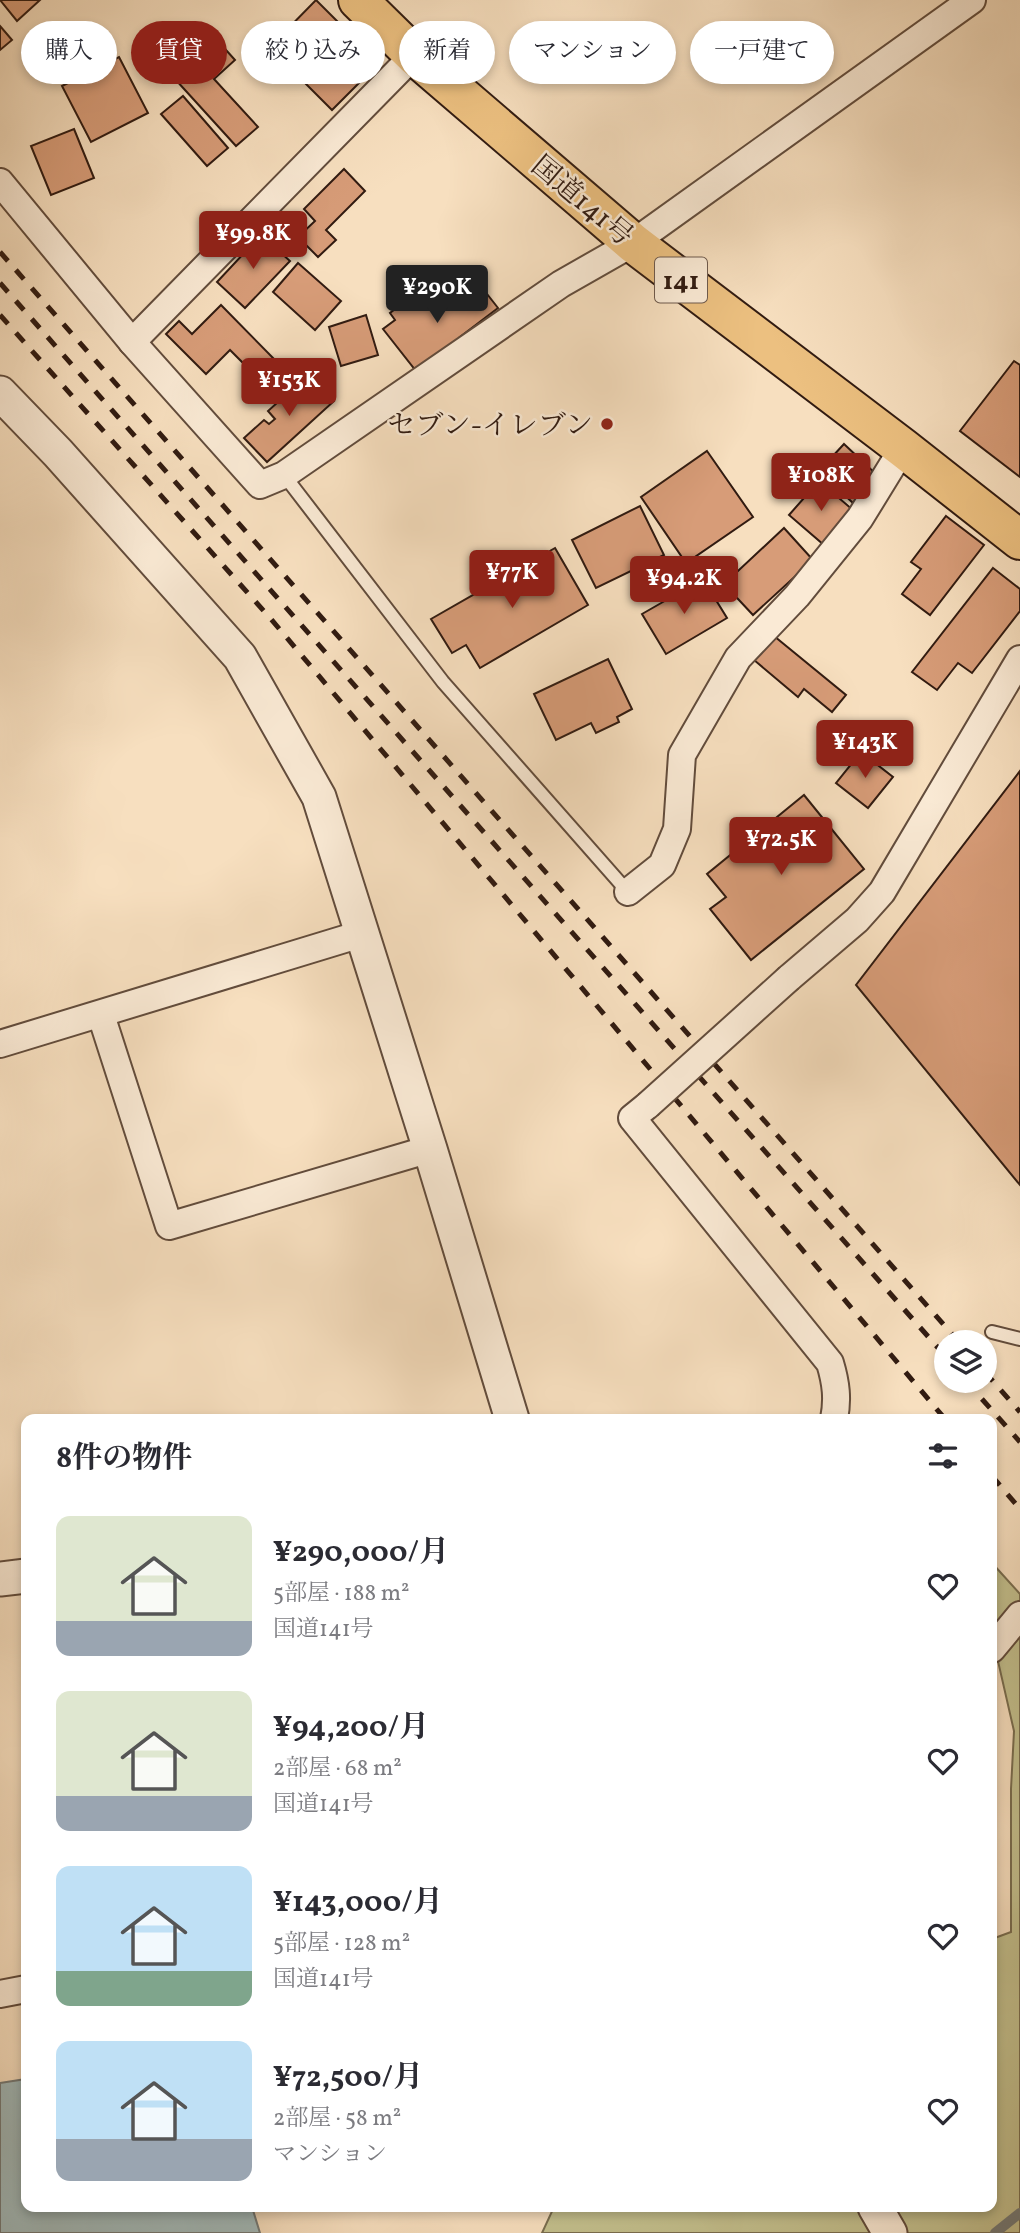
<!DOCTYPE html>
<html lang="ja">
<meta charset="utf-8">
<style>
:root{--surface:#fff;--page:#f7f7f7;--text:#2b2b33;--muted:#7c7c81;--accent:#8f2418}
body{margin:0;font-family:Vollkorn,"Noto Serif JP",serif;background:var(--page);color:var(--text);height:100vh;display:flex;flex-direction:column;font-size:26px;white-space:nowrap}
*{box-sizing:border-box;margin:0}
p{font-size:23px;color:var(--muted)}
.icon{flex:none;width:38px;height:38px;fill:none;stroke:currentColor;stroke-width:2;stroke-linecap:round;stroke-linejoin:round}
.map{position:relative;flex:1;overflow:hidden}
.panel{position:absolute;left:21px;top:1414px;width:976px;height:798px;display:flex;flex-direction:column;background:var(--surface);border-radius:14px;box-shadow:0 4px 10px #0003}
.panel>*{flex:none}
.banner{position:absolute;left:21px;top:21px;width:978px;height:63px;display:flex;gap:14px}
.controls{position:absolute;left:934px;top:1330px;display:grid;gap:14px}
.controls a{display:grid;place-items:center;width:63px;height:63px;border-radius:50%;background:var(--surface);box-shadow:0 4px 10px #0003;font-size:35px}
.price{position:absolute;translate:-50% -60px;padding:0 16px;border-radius:7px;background:var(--accent);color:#fff;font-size:23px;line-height:46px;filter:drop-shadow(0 2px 4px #0008)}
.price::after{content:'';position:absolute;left:50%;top:42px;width:21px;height:16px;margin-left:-10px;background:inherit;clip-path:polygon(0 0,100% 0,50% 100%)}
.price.current{background:#222;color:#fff}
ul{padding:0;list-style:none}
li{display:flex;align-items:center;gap:21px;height:175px;padding:0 35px}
li span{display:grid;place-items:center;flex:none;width:196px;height:140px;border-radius:14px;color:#555}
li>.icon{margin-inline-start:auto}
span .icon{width:84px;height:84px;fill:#fffc;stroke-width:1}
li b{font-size:30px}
h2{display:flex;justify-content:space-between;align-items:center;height:84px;padding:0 35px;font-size:30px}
.tag{padding:0 24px;border-radius:32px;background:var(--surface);box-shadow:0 4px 10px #0003;font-size:24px;line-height:63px}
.tag.current{background:var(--accent);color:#fff}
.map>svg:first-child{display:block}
.green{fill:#c3c08e;stroke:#7a6e50;stroke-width:2}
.water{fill:#a1babb;stroke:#747a77;stroke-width:2}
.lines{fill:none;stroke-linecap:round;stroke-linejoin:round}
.stream{stroke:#747a77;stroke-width:10}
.building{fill:#d79c78;stroke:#311b11;stroke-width:2}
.service-casing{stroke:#624c3c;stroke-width:16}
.minor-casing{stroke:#624c3c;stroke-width:30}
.tertiary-casing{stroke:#624c3c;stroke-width:37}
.trunk-casing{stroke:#311b11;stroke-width:42}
.service{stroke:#faead5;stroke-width:12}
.minor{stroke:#faead5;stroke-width:26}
.tertiary{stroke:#faead5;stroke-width:33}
.trunk{stroke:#ecc080;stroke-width:38}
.rail{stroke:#311b11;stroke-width:5;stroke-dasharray:12 12;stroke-linecap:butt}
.minor-bridge-casing{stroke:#624c3c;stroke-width:30;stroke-linecap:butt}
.minor-bridge{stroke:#faead5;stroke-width:26}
.poi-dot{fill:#8f2418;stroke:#faead5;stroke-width:2.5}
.labels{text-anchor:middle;stroke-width:5;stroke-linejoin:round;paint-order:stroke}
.shield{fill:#faead5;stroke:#6d594c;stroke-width:2}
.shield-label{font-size:26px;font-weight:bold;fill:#311b11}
.street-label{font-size:28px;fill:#311b11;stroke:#faead5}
.poi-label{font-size:28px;fill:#311b11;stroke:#faead5;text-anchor:end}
</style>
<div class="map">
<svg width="1020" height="2233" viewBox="0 0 1020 2233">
<rect width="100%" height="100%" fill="#f7dfbf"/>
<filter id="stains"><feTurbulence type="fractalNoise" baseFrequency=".00286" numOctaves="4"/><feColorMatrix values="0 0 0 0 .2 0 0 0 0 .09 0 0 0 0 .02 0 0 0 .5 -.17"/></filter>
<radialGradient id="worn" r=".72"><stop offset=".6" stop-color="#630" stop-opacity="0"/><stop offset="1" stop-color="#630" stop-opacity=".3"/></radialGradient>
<!-- green -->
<path class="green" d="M992,1563L1020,1594V2233H542L554,2207H992V1939L1011,1932V1789L1014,1731L992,1635Z"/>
<!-- water -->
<path class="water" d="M26,2079V2207H252L260,2233H0V2083Z"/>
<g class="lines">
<!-- stream -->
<path class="stream" d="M995,2233L1020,2213"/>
</g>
<!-- building -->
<g class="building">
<path d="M0,0H40L17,21Z"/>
<path d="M316,0L342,26L295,73L269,48Z"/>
<path d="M0,26L12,40L0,50Z"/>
<path d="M208,30L235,60L214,79L258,127L236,146L165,68Z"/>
<path d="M345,33L377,65L332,110L300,78Z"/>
<path d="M119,57L148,113L91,142L62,86Z"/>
<path d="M183,96L228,148L207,166L161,114Z"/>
<path d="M74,129L94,178L51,195L31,146Z"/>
<path d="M344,169L365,191L326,230L336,240L318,257L298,237L315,221L304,209Z"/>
<path d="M261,235L290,261L245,308L217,282Z"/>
<path d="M298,263L341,301L315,330L273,292Z"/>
<path d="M452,285L462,298L480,285L498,308L460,337L464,343L420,376L383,329L395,320L390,313L412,296L421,308Z"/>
<path d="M221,305L276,361L258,378L230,350L206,374L166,334L179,321L192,334Z"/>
<path d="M366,315L378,355L341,366L329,327Z"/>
<path d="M1014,361L1020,365V477L960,431Z"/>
<path d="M309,374L334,401L267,462L244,438L264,420L269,424L275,419L268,411Z"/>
<path d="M844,444L878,476L853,503L819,471Z"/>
<path d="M707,451L753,517L686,563L641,497Z"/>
<path d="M819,481L853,510L824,545L789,515Z"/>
<path d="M640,506L664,555L596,588L572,540Z"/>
<path d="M946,516L984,545L930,615L902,594L921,569L911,562Z"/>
<path d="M784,528L813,560L753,615L724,584Z"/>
<path d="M555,548L588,605L480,668L466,645L452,653L431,619Z"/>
<path d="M993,568L1020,589V611L972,673L958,663L937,690L912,672Z"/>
<path d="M703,579L727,618L666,654L642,614Z"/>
<path d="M774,636L846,695L832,712L804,689L798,697L754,660Z"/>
<path d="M608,659L632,709L617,717L619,722L596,733L591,723L556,740L534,694Z"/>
<path d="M861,752L893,777L868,808L836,783Z"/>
<path d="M1020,771V1185L856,985Z"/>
<path d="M804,795L864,869L751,960L710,909L726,897L707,874Z"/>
</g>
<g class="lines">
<!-- service casing -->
<g class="service-casing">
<g id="service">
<path d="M284,475L443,682L628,892"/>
<path d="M992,1332L1020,1339"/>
</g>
</g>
<!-- minor casing -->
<g class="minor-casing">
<g id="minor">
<path d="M0,182L132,342L260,485L284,475L561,284L633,243L972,0"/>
<path d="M132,342L414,55"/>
<path d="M628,892L662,865L677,829L682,755L738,658L797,596L860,518L903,448"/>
<path d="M789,978L857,920L882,892L1020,659"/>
<path d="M101,1015L169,1226L430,1149"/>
<path d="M0,1044L361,934"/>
<path d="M648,1105L632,1118L830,1363C836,1383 838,1399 834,1419"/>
<path d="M992,1649L1020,1615"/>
<path d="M0,1994L26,1989"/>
</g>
</g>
<!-- tertiary casing -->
<g class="tertiary-casing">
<g id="tertiary">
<path d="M0,393L58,453L240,657L319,797L430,1149L512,1419"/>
<path d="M0,1579L26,1576"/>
<path d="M875,2207L890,2233"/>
</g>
</g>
<!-- trunk casing -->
<g class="trunk-casing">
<path id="trunk" d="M358,0L414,55L633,243L903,448L1020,540"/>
</g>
<!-- service -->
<use href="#service" class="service"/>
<!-- minor -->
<use href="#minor" class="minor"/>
<!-- tertiary -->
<use href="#tertiary" class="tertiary"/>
<!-- trunk -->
<use href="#trunk" class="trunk"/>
<!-- rail -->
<g class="rail">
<path d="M0,252L959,1342"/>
<path d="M0,283L947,1358"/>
<path d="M0,315L271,619L945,1419"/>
<path d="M985,1372L1020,1412"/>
<path d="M966,1381L1020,1442"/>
<path d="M992,1476L1020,1509"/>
</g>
<!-- minor-bridge casing -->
<g class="minor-bridge-casing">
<path id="minor-bridge" d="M648,1105L789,978"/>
</g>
<!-- minor-bridge -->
<use href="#minor-bridge" class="minor-bridge"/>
</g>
<!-- markers -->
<circle class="poi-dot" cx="607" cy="424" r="7"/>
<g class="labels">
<!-- shield labels -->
<rect class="shield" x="655" y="257.5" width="52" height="45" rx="5"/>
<g class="shield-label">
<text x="681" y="289">141</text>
</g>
<!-- street labels -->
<g class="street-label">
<text transform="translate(583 200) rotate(40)" y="10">国道141号</text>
</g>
<!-- poi labels -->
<g class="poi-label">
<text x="593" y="434">セブン-イレブン</text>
</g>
</g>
<rect width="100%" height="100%" filter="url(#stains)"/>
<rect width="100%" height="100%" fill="url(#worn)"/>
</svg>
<div class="controls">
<a><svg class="icon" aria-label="layers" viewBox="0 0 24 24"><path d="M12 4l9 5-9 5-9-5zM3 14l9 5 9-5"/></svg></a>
</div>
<b class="price" style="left:253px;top:271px">¥99.8K</b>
<b class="price current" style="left:437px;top:325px">¥290K</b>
<b class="price" style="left:289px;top:418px">¥153K</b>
<b class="price" style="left:821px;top:513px">¥108K</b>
<b class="price" style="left:512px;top:610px">¥77K</b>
<b class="price" style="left:684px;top:616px">¥94.2K</b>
<b class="price" style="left:865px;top:780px">¥143K</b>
<b class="price" style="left:781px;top:877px">¥72.5K</b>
<div class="banner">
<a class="tag">購入</a>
<a class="tag current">賃貸</a>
<a class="tag">絞り込み</a>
<a class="tag">新着</a>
<a class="tag">マンション</a>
<a class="tag">一戸建て</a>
</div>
<section class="panel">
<h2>8件の物件<svg class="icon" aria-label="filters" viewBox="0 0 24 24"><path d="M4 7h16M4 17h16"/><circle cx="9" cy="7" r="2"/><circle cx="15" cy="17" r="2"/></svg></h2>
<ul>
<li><span style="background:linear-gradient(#dfe7d0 75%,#9aa5b1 0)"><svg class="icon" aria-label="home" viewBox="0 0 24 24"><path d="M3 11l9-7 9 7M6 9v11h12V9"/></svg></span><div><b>¥290,000/月</b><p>5部屋 · 188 m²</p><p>国道141号</p></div><svg class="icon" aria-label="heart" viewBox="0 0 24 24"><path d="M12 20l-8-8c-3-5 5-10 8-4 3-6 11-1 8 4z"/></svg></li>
<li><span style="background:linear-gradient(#dfe7d0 75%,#9aa5b1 0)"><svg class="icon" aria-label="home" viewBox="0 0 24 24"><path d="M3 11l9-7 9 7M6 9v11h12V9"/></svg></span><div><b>¥94,200/月</b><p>2部屋 · 68 m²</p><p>国道141号</p></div><svg class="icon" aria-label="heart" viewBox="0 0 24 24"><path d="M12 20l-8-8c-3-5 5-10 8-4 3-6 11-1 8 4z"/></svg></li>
<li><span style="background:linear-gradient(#bfe0f5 75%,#7fa58c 0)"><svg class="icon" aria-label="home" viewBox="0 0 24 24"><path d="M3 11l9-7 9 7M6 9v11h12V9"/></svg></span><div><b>¥143,000/月</b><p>5部屋 · 128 m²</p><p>国道141号</p></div><svg class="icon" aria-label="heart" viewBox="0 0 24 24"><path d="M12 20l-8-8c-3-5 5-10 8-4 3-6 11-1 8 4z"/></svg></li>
<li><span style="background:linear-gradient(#bfe0f5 70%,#9aa5b1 0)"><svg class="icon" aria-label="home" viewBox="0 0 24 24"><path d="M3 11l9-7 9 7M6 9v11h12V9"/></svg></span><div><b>¥72,500/月</b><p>2部屋 · 58 m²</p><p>マンション</p></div><svg class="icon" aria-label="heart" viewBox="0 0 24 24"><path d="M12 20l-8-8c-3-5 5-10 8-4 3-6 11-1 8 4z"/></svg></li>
</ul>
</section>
</div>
